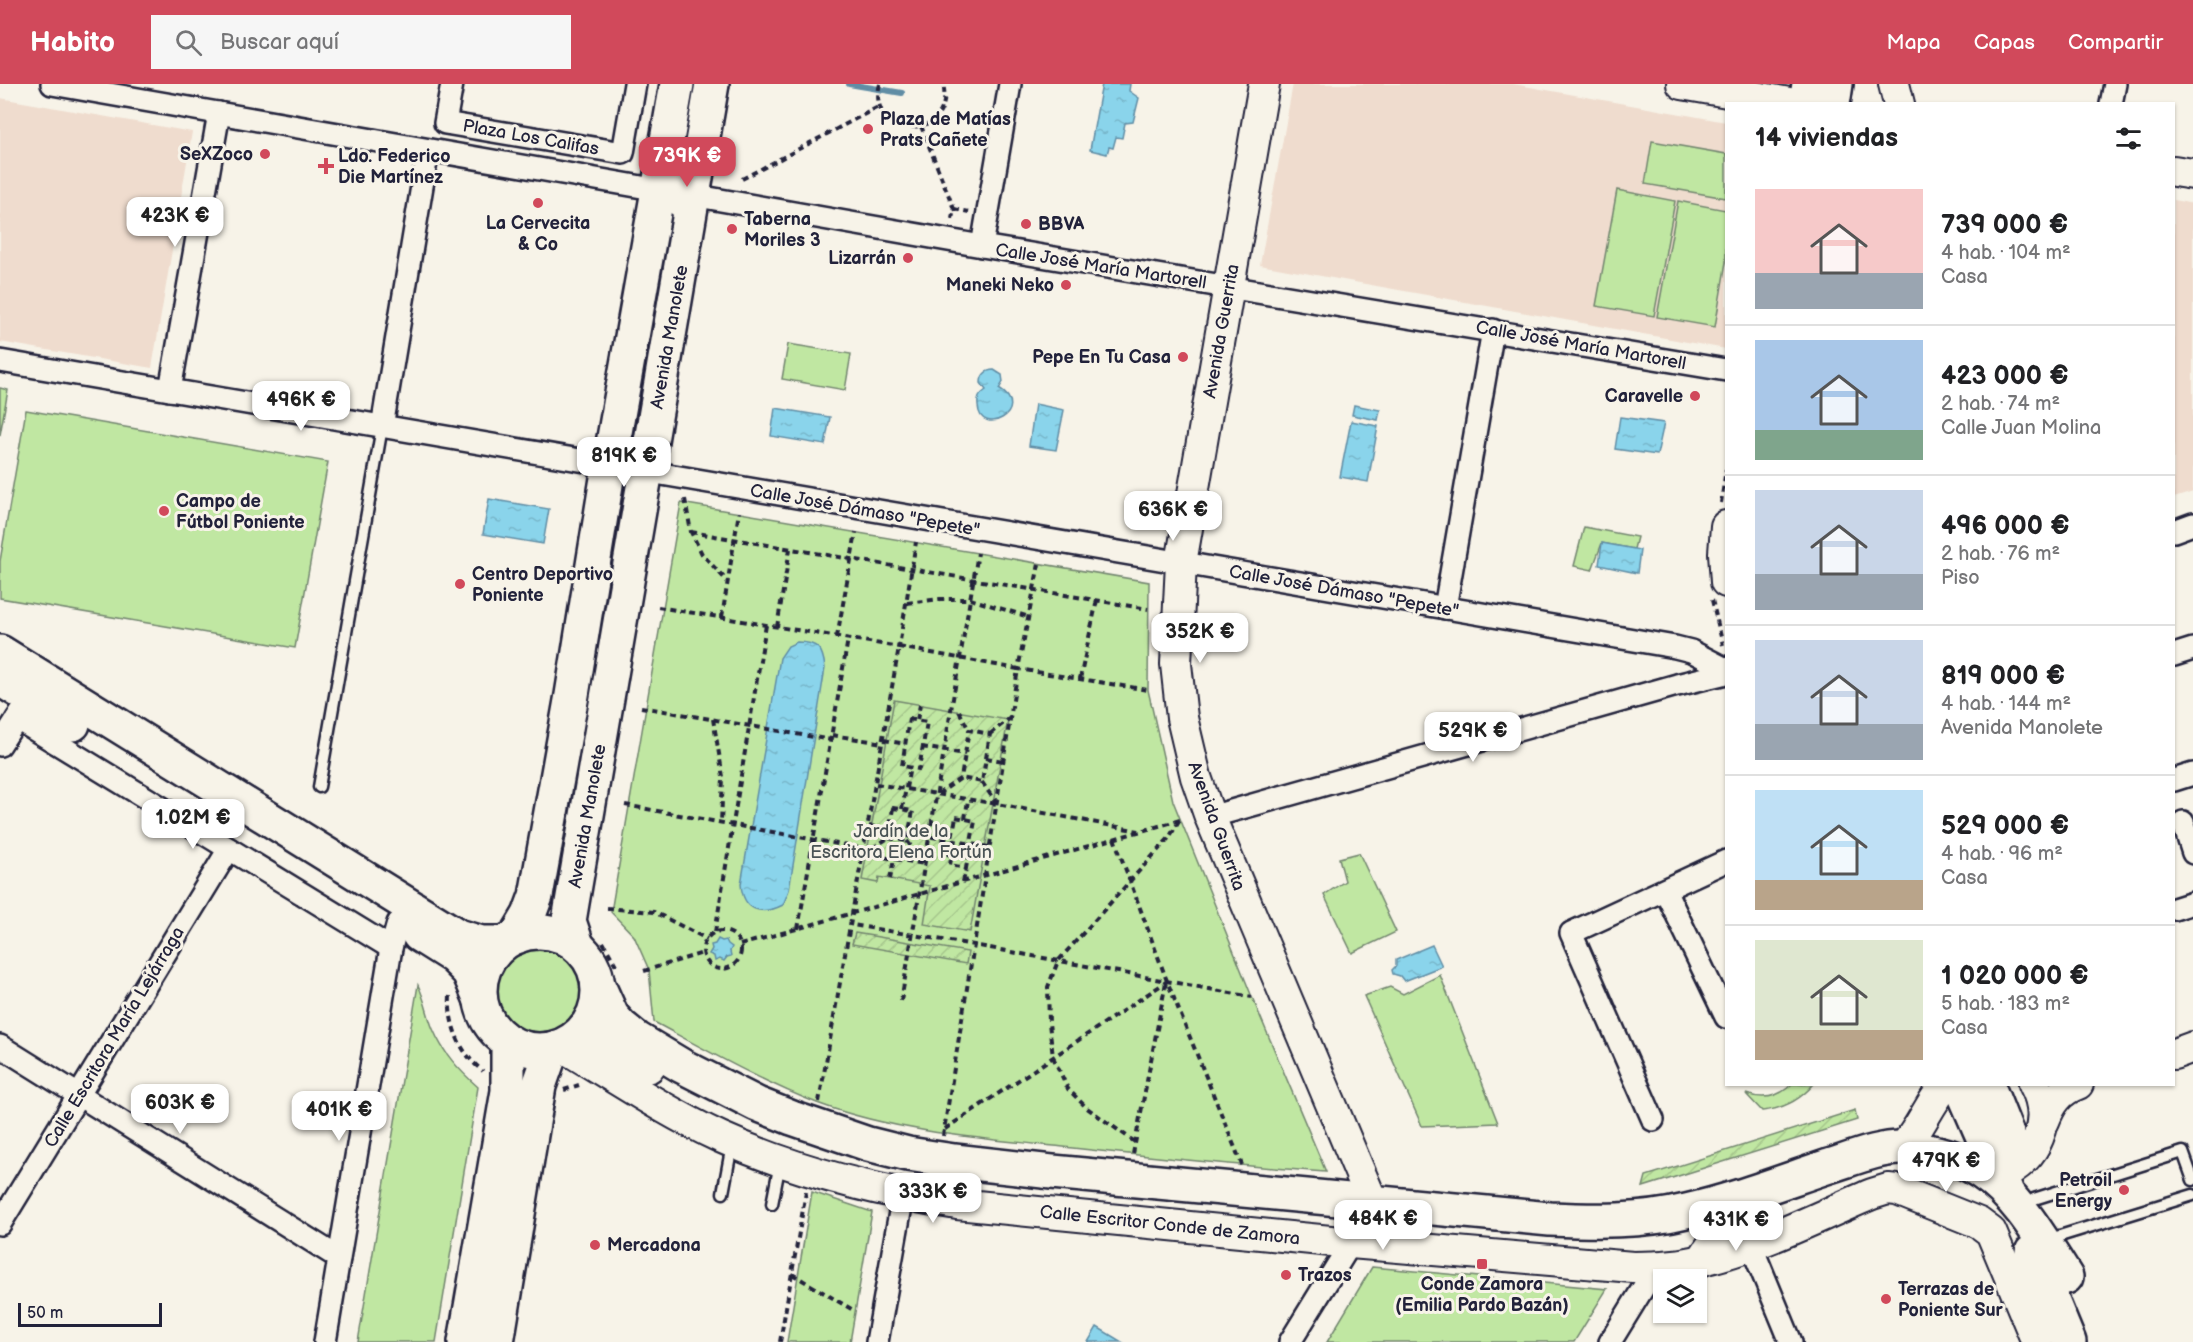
<!DOCTYPE html>
<html lang="es">
<meta charset="utf-8">
<style>
:root{--surface:#fff;--page:#f6f6f6;--text:#202124;--muted:#757577;--line:#e0e0e0;--accent:#d1495b}
body{margin:0;font-family:"Balsamiq Sans",sans-serif;background:var(--page);color:var(--text);height:100vh;display:flex;flex-direction:column;font-size:22px;white-space:nowrap}
*{box-sizing:border-box;margin:0}
p{font-size:20px;color:var(--muted)}
.icon{flex:none;width:33px;height:33px;fill:none;stroke:currentColor;stroke-width:2;stroke-linecap:round;stroke-linejoin:round}
.map{position:relative;flex:1;overflow:hidden}
.drawer{position:absolute;left:1725px;top:18px;width:450px;height:984px;display:flex;flex-direction:column;background:var(--surface);border-radius:0px;box-shadow:0 2px 4px #0004}
.drawer>*{flex:none}
.buttons{position:absolute;left:1653px;top:1185px;display:grid;gap:12px}
.buttons a{display:grid;place-items:center;width:54px;height:54px;border-radius:0px;background:var(--surface);box-shadow:0 2px 4px #0004;font-size:30px}
.scale{position:absolute;left:18px;bottom:15px;width:144px;box-sizing:border-box;padding-left:6px;border:3px solid #22223b;border-top:0;font-size:16px;line-height:21px;white-space:nowrap;color:#22223b;-webkit-text-stroke:4px #f7f3e8;paint-order:stroke}
.price{position:absolute;translate:-50% -51px;padding:0 14px;border-radius:12px;background:#fff;color:#222;font-size:20px;line-height:39px;filter:drop-shadow(0 2px 3px #0008)}
.price::after{content:'';position:absolute;left:50%;top:36px;width:18px;height:14px;margin-left:-9px;background:inherit;clip-path:polygon(0 0,100% 0,50% 100%)}
.price.on{background:var(--accent);color:#fff}
ul{padding:0;list-style:none}
li{display:flex;align-items:center;gap:18px;height:150px;padding:0 30px}
li+li{border-top:2px solid var(--line)}
li span{display:grid;place-items:center;flex:none;width:168px;height:120px;border-radius:0px;color:#555}
li>.icon{margin-inline-start:auto}
span .icon{width:72px;height:72px;fill:#fffc;stroke-width:1}
li b{font-size:26px}
h2{display:flex;justify-content:space-between;align-items:center;height:72px;padding:0 30px;font-size:26px}
header{display:flex;align-items:center;gap:36px;box-sizing:border-box;height:84px;padding:0 30px;background:var(--accent);color:#fff}
header strong{font-size:28px}
nav{display:flex;gap:33px;margin-inline-start:auto;font-size:21px}
.search{width:420px;height:54px;background:var(--page);display:flex;align-items:center;gap:15px;box-sizing:border-box;padding:0 21px;border-radius:0px;color:var(--muted);font-size:22px}
.map>svg:first-child{display:block}
.built{fill:#efdcce}
.green{fill:#c0e7a2;stroke:#71846e;stroke-width:1.5}
.garden{fill:url(#garden-furrows);stroke:#71846e;stroke-width:1.5}
.water{fill:url(#water-ripples);stroke:#608da5;stroke-width:1.5}
.lines{fill:none;stroke-linecap:round;stroke-linejoin:round}
.stream{stroke:#608da5;stroke-width:6}
.lane-casing{stroke:#22223b;stroke-width:15}
.street-casing{stroke:#22223b;stroke-width:26}
.secondary-casing{stroke:#22223b;stroke-width:34}
.primary-casing{stroke:#22223b;stroke-width:38}
.path{stroke:#22223b;stroke-width:4;stroke-dasharray:6 4.5;stroke-linecap:butt}
.lane{stroke:#f7f3e8;stroke-width:10}
.street{stroke:#f7f3e8;stroke-width:21}
.secondary{stroke:#f7f3e8;stroke-width:30}
.primary{stroke:#f7f3e8;stroke-width:33}
.poi-dot{fill:#d1495b;stroke:#f7f3e8;stroke-width:2}
.labels{text-anchor:middle;stroke-width:6;stroke-linejoin:round;paint-order:stroke}
.poi-label{font-size:18px;font-weight:bold;fill:#22223b;stroke:#f7f3e8;text-anchor:start}
.street-label{font-size:18px;fill:#22223b;stroke:#f7f3e8}
.park-label{font-size:18px;fill:#4a5355;stroke:#f7f3e8}
</style>
<header>
<strong>Habito</strong>
<div class="search"><svg class="icon" aria-label="search" viewBox="0 0 24 24"><circle cx="10" cy="10" r="6"/><path d="M15 15l6 6"/></svg>Buscar aquí</div>
<nav><a>Mapa</a><a>Capas</a><a>Compartir</a></nav>
</header>
<div class="map">
<svg width="2193" height="1258" viewBox="0 0 2193 1258">
<defs>
<pattern id="garden-furrows" width="10" height="10" patternUnits="userSpaceOnUse" patternTransform="scale(1.5)"><rect width="10" height="10" fill="#c0e7a2"/><path d="M-1 1l2-2M0 10L10 0M9 11l2-2" fill="none" stroke="#a5c68c"/></pattern>
<pattern id="water-ripples" width="26" height="14" patternUnits="userSpaceOnUse" patternTransform="scale(1.5)"><rect width="26" height="14" fill="#8ad4eb"/><path d="M2 4q2-2 4 0t4 0M15 11q2-2 4 0t4 0" fill="none" stroke="#77b6ca"/></pattern>
</defs>
<rect width="100%" height="100%" fill="#f7f3e8"/>
<filter id="ink" filterUnits="userSpaceOnUse"><feTurbulence type="fractalNoise" baseFrequency=".0167" numOctaves="2"/><feDisplacementMap in="SourceGraphic" scale="12" xChannelSelector="R" yChannelSelector="G"/><feConvolveMatrix kernelMatrix="1 2 1 2 8 2 1 2 1" color-interpolation-filters="sRGB"/></filter>
<g filter="url(#ink)">
<!-- built -->
<g class="built">
<path d="M1293,0H1513L1726,38V265L1260,181Z"/>
<path d="M0,14L192,48L152,284L0,258Z"/>
<path d="M2174,116L2193,120V408L2174,414Z"/>
</g>
<!-- green -->
<g class="green">
<path d="M1652,57L1726,70V114L1645,100Z"/>
<path d="M1617,106L1675,117L1654,232L1596,222Z"/>
<path d="M1678,117L1726,126V178L1715,243L1657,233Z"/>
<path d="M662,143L675,145L640,350L627,348Z"/>
<path d="M788,260L851,270L845,306L782,295Z"/>
<path d="M0,304L8,306L0,351Z"/>
<path d="M26,326L328,378L295,564L0,514V477Z"/>
<path d="M681,419L1149,498L1148,606L1173,717L1252,913L1326,1088C1235,1082 1145,1072 1054,1062C975,1054 893,1047 817,1019C761,997 708,967 654,938L649,886L634,852L611,828Z"/>
<path d="M1584,443L1637,453L1634,465L1602,459L1592,486L1574,482Z"/>
<path d="M1359,769L1396,848L1352,869L1324,811L1345,797L1339,774Z"/>
<circle cx="539" cy="908" r="42"/>
<path d="M1440,891L1498,1039L1422,1042L1364,912L1390,903L1403,910Z"/>
<path d="M418,901C425,915 427,931 433,945C443,969 459,986 478,1003L436,1258H358Z"/>
<path d="M1792,1000L1813,1001C1799,1017 1782,1025 1762,1027L1746,1010C1763,1016 1778,1014 1792,1000Z"/>
<path d="M812,1108L872,1128L850,1258H787Z"/>
<path d="M1372,1183L1607,1205L1574,1258H1327Z"/>
</g>
<!-- garden -->
<g class="garden">
<path d="M894,616L1008,636L970,848L924,840L930,802L879,793L878,799L862,796Z"/>
<path d="M855,849L968,868L966,880L852,860Z"/>
<path d="M1855,1026L1857,1036L1643,1103L1646,1092Z"/>
</g>
<!-- water -->
<g class="water">
<path d="M1102,0H1130L1129,7L1139,14L1133,38L1125,39L1122,54L1116,53L1113,64L1109,63L1107,70L1090,66Z"/>
<path d="M994,286L1002,291L1003,298L999,305C1034,326 980,355 978,322C977,314 980,310 986,306L981,299C981,291 986,286 994,286Z"/>
<path d="M1035,320L1064,326L1056,366L1029,362Z"/>
<path d="M1354,321L1380,326L1378,336L1352,331Z"/>
<path d="M775,324L830,333L825,361L771,352Z"/>
<path d="M1620,333L1664,339L1657,371L1615,365Z"/>
<path d="M1351,337L1378,342L1368,398L1340,393Z"/>
<path d="M489,415L549,425L543,460L483,450Z"/>
<path d="M1602,459L1640,466L1637,489L1599,481Z"/>
<path d="M797,558C818,558 823,565 825,584L789,806L783,821C761,832 743,827 741,800L780,574L788,562Z"/>
<path d="M718,855L722,857L726,856L728,860L732,863L730,867L731,872L727,873L724,877L720,875L715,877L714,872L709,870L712,865L711,861L715,860Z"/>
<path d="M1432,861L1442,882L1404,897L1400,892L1393,890L1392,886L1396,882V876Z"/>
<path d="M1097,1243L1122,1258H1088Z"/>
</g>
<g class="lines">
<!-- stream -->
<path class="stream" d="M849,0L902,9"/>
<!-- lane casing -->
<g class="lane-casing">
<g id="lane">
<path d="M319,703L382,343"/>
<path d="M723,1109L732,1061"/>
<path d="M2034,1115L2183,1068L2193,1096"/>
<path d="M772,1120L780,1079"/>
<path d="M2050,1155L2193,1111"/>
</g>
</g>
<!-- street casing -->
<g class="street-casing">
<g id="street">
<path d="M52,0L659,106L690,131"/>
<path d="M452,0L445,39L623,69L635,0"/>
<path d="M2111,20L2115,0"/>
<path d="M663,86L683,106L692,111L982,162L1726,286"/>
<path d="M982,162L1010,0"/>
<path d="M0,277L1675,563L1691,567L1726,585"/>
<path d="M170,306L219,29"/>
<path d="M382,343L428,66"/>
<path d="M2174,447L2193,440"/>
<path d="M1445,524L1493,246"/>
<path d="M2174,571L2193,565"/>
<path d="M17,635L391,864"/>
<path d="M0,661L24,624"/>
<path d="M2174,696L2193,690"/>
<path d="M1210,733L1677,601L1726,589"/>
<path d="M2183,738L2193,769"/>
<path d="M1665,806L1726,933"/>
<path d="M2174,825L2193,819"/>
<path d="M0,962L339,1174"/>
<path d="M1653,1036L1571,849L1726,777"/>
<path d="M0,1140L229,765"/>
<path d="M1751,1161L1791,1258"/>
<path d="M325,1258L391,864L398,839"/>
<path d="M877,1258L903,1111"/>
<path d="M1290,1258L1351,1159"/>
<path d="M1610,1258L1656,1183"/>
</g>
</g>
<!-- secondary casing -->
<g class="secondary-casing">
<g id="secondary">
<path d="M1264,0L1181,479L1176,580L1182,634L1196,693L1210,733L1372,1117L1387,1137L1414,1164"/>
<path d="M1682,0L1795,20"/>
<path d="M1894,0L1899,20"/>
<path d="M2174,87L2193,90"/>
<path d="M1726,442L1724,469L1726,498"/>
<path d="M562,962C614,993 666,1028 720,1053C795,1087 876,1107 957,1120L1351,1159L1633,1183C1656,1183 1680,1182 1702,1176C1760,1163 1817,1133 1872,1110L1888,1105L1897,1106L1979,1139L1991,1148L2037,1258"/>
<path d="M2174,970L2193,963"/>
<path d="M2044,1037C2051,1019 2059,1007 2078,1000"/>
<path d="M1903,1064C1921,1044 1929,1020 1946,1000"/>
<path d="M2000,1091C2037,1076 2054,1036 2034,1000"/>
<path d="M1701,1177L1731,1133"/>
</g>
</g>
<!-- primary casing -->
<g class="primary-casing">
<g id="primary">
<path d="M1806,20L1809,0"/>
<path d="M1833,20L1836,0"/>
<path d="M0,568L458,852L482,859H504"/>
<path d="M0,595L73,640"/>
<circle cx="539" cy="907" r="59"/>
<path d="M419,851L454,873L469,888L480,914"/>
<path d="M516,853L529,831L536,812L572,611L609,382L677,0"/>
<path d="M577,861L569,837L572,819L712,0"/>
<path d="M598,901L612,932L621,942L637,955L682,982L757,1020L792,1034L868,1060L908,1070L954,1077L1052,1088L1550,1135C1595,1137 1642,1138 1686,1127C1735,1116 1781,1098 1829,1082C1852,1075 1879,1063 1904,1064C1930,1066 1960,1073 1981,1088C2019,1113 2042,1156 2066,1193"/>
<path d="M571,958L610,961L648,982"/>
<path d="M1960,1000L2006,1106"/>
<path d="M1987,1000L2017,1075"/>
<path d="M2032,1168L2069,1258"/>
<path d="M465,1258L508,1007V958"/>
<path d="M497,1258L539,1002L552,965"/>
</g>
</g>
<!-- path -->
<g class="path">
<path d="M880,0C864,55 957,59 943,0"/>
<path d="M921,42L954,125L952,135"/>
<path d="M742,95L880,22"/>
<path d="M954,125L969,128"/>
<path d="M685,415L691,448L702,470L727,497"/>
<path d="M1721,419L1726,385"/>
<path d="M691,448L1148,525"/>
<path d="M1039,480L1018,585L1148,606"/>
<path d="M1712,516L1723,561"/>
<path d="M907,519L940,515H970L1029,533"/>
<path d="M658,523L899,563L916,458"/>
<path d="M722,533L739,428"/>
<path d="M777,543L790,465"/>
<path d="M837,553L856,448"/>
<path d="M1080,595L1097,516"/>
<path d="M641,623L831,656"/>
<path d="M959,627L969,646"/>
<path d="M713,635L723,693L721,739"/>
<path d="M909,635L927,638L919,685L902,682Z"/>
<path d="M917,636L920,621"/>
<path d="M990,650L1010,634"/>
<path d="M832,651L883,659"/>
<path d="M884,656L905,660"/>
<path d="M922,663L965,670"/>
<path d="M986,674L1003,677"/>
<path d="M982,698L996,719"/>
<path d="M876,700L997,720L1139,747"/>
<path d="M938,710L961,694L982,698L990,650L969,646L961,694"/>
<path d="M625,721L865,765"/>
<path d="M893,724L913,727L907,757L888,754Z"/>
<path d="M902,725L910,683"/>
<path d="M956,733L975,737L966,784L950,781L951,775L948,774Z"/>
<path d="M965,735L968,716"/>
<path d="M869,742L989,763"/>
<path d="M1114,754L1167,897L1242,1081"/>
<path d="M907,757L925,780"/>
<path d="M864,770L925,780"/>
<path d="M864,770L888,754"/>
<path d="M890,795L898,756"/>
<path d="M963,798L966,784"/>
<path d="M607,824L654,828L707,855"/>
<path d="M798,845L848,555"/>
<circle cx="722" cy="866" r="19"/>
<path d="M715,848L766,541"/>
<path d="M603,858L617,883"/>
<path d="M740,861L1180,736"/>
<path d="M644,887L703,869"/>
<path d="M450,912C448,940 460,970 483,987"/>
<path d="M901,917L978,469"/>
<path d="M564,1006L579,1001"/>
<path d="M819,1018L899,563L1018,585L974,861L852,841"/>
<path d="M945,1045L1166,898"/>
<path d="M943,1052L974,861L1252,913"/>
<path d="M1135,1058L1087,1024L1068,1005L1053,973L1049,939L1048,903L1058,877L1168,755L1180,736"/>
<path d="M1133,1070L1166,898"/>
<path d="M792,1190L853,1226"/>
<path d="M780,1258L806,1108"/>
</g>
<!-- lane -->
<use href="#lane" class="lane"/>
<!-- street -->
<use href="#street" class="street"/>
<!-- secondary -->
<use href="#secondary" class="secondary"/>
<!-- primary -->
<use href="#primary" class="primary"/>
</g>
</g>
<!-- markers -->
<g class="poi-dot">
<circle cx="868" cy="45" r="6"/>
<circle cx="265" cy="70" r="6"/>
<path d="M323 73h6v6h6v6h-6v6h-6v-6h-6v-6h6z"/>
<circle cx="538" cy="119" r="6"/>
<circle cx="1026" cy="140" r="6"/>
<circle cx="732" cy="145" r="6"/>
<circle cx="908" cy="174" r="6"/>
<circle cx="1066" cy="201" r="6"/>
<circle cx="1183" cy="273" r="6"/>
<circle cx="1695" cy="312" r="6"/>
<circle cx="164" cy="427" r="6"/>
<circle cx="460" cy="500" r="6"/>
<circle cx="2124" cy="1106" r="6"/>
<circle cx="595" cy="1161" r="6"/>
<rect x="1476" y="1174" width="12" height="12" rx="3"/>
<circle cx="1286" cy="1191" r="6"/>
<circle cx="1886" cy="1215" r="6"/>
</g>
<g class="labels">
<!-- poi labels -->
<g class="poi-label">
<text x="880" y="41">Plaza de Matías<tspan x="880" dy="21">Prats Cañete</tspan></text>
<text x="253" y="76" text-anchor="end">SeXZoco</text>
<text x="338" y="78">Ldo. Federico<tspan x="338" dy="21">Die Martínez</tspan></text>
<text x="744" y="141">Taberna<tspan x="744" dy="21">Moriles 3</tspan></text>
<text x="538" y="145" text-anchor="middle">La Cervecita<tspan x="538" dy="21">&amp; Co</tspan></text>
<text x="1038" y="146">BBVA</text>
<text x="896" y="180" text-anchor="end">Lizarrán</text>
<text x="1054" y="207" text-anchor="end">Maneki Neko</text>
<text x="1171" y="279" text-anchor="end">Pepe En Tu Casa</text>
<text x="1683" y="318" text-anchor="end">Caravelle</text>
<text x="176" y="423">Campo de<tspan x="176" dy="21">Fútbol Poniente</tspan></text>
<text x="472" y="496">Centro Deportivo<tspan x="472" dy="21">Poniente</tspan></text>
<text x="2112" y="1102" text-anchor="end">Petroil<tspan x="2112" dy="21">Energy</tspan></text>
<text x="607" y="1167">Mercadona</text>
<text x="1298" y="1197">Trazos</text>
<text x="1482" y="1206" text-anchor="middle">Conde Zamora<tspan x="1482" dy="21">(Emilia Pardo Bazán)</tspan></text>
<text x="1898" y="1211">Terrazas de<tspan x="1898" dy="21">Poniente Sur</tspan></text>
</g>
<!-- street labels -->
<g class="street-label">
<text transform="translate(531 53) rotate(10)" y="6">Plaza Los Califas</text>
<text transform="translate(1101 182) rotate(9)" y="6">Calle José María Martorell</text>
<text transform="translate(1221 247) rotate(-80)" y="6">Avenida Guerrita</text>
<text transform="translate(669 253) rotate(-80)" y="6">Avenida Manolete</text>
<text transform="translate(1581 261) rotate(10)" y="6">Calle José María Martorell</text>
<text transform="translate(865 426) rotate(10)" y="6">Calle José Dámaso "Pepete"</text>
<text transform="translate(1344 507) rotate(10)" y="6">Calle José Dámaso "Pepete"</text>
<text transform="translate(587 732) rotate(-80)" y="6">Avenida Manolete</text>
<text transform="translate(1217 742) rotate(70)" y="6">Avenida Guerrita</text>
<text transform="translate(114 953) rotate(-59)" y="6">Calle Escritora María Lejárraga</text>
<text transform="translate(1170 1141) rotate(6)" y="6">Calle Escritor Conde de Zamora</text>
</g>
<!-- park labels -->
<g class="park-label">
<text x="901" y="753">Jardín de la<tspan x="901" dy="21">Escritora Elena Fortún</tspan></text>
</g>
</g>
</svg>
<div class="buttons">
<a><svg class="icon" aria-label="layers" viewBox="0 0 24 24"><path d="M12 4l9 5-9 5-9-5zM3 14l9 5 9-5"/></svg></a>
</div>
<div class="scale">50 m</div>
<b class="price on" style="left:687px;top:104px">739K €</b>
<b class="price" style="left:175px;top:164px">423K €</b>
<b class="price" style="left:301px;top:348px">496K €</b>
<b class="price" style="left:624px;top:404px">819K €</b>
<b class="price" style="left:1173px;top:458px">636K €</b>
<b class="price" style="left:1200px;top:580px">352K €</b>
<b class="price" style="left:1473px;top:679px">529K €</b>
<b class="price" style="left:193px;top:766px">1.02M €</b>
<b class="price" style="left:180px;top:1051px">603K €</b>
<b class="price" style="left:339px;top:1058px">401K €</b>
<b class="price" style="left:1946px;top:1109px">479K €</b>
<b class="price" style="left:933px;top:1140px">333K €</b>
<b class="price" style="left:1383px;top:1167px">484K €</b>
<b class="price" style="left:1736px;top:1168px">431K €</b>
<section class="drawer">
<h2>14 viviendas<svg class="icon" aria-label="filters" viewBox="0 0 24 24"><path d="M4 7h16M4 17h16"/><circle cx="9" cy="7" r="2"/><circle cx="15" cy="17" r="2"/></svg></h2>
<ul>
<li><span style="background:linear-gradient(#f6c9c9 70%,#9aa5b1 0)"><svg class="icon" aria-label="home" viewBox="0 0 24 24"><path d="M3 11l9-7 9 7M6 9v11h12V9"/></svg></span><div><b>739 000 €</b><p>4 hab. · 104 m²</p><p>Casa</p></div></li>
<li><span style="background:linear-gradient(#a9c7e8 75%,#7fa58c 0)"><svg class="icon" aria-label="home" viewBox="0 0 24 24"><path d="M3 11l9-7 9 7M6 9v11h12V9"/></svg></span><div><b>423 000 €</b><p>2 hab. · 74 m²</p><p>Calle Juan Molina</p></div></li>
<li><span style="background:linear-gradient(#c9d6e8 70%,#9aa5b1 0)"><svg class="icon" aria-label="home" viewBox="0 0 24 24"><path d="M3 11l9-7 9 7M6 9v11h12V9"/></svg></span><div><b>496 000 €</b><p>2 hab. · 76 m²</p><p>Piso</p></div></li>
<li><span style="background:linear-gradient(#c9d6e8 70%,#9aa5b1 0)"><svg class="icon" aria-label="home" viewBox="0 0 24 24"><path d="M3 11l9-7 9 7M6 9v11h12V9"/></svg></span><div><b>819 000 €</b><p>4 hab. · 144 m²</p><p>Avenida Manolete</p></div></li>
<li><span style="background:linear-gradient(#bfe0f5 75%,#b9a48a 0)"><svg class="icon" aria-label="home" viewBox="0 0 24 24"><path d="M3 11l9-7 9 7M6 9v11h12V9"/></svg></span><div><b>529 000 €</b><p>4 hab. · 96 m²</p><p>Casa</p></div></li>
<li><span style="background:linear-gradient(#dfe7d0 75%,#b9a48a 0)"><svg class="icon" aria-label="home" viewBox="0 0 24 24"><path d="M3 11l9-7 9 7M6 9v11h12V9"/></svg></span><div><b>1 020 000 €</b><p>5 hab. · 183 m²</p><p>Casa</p></div></li>
</ul>
</section>
</div>
